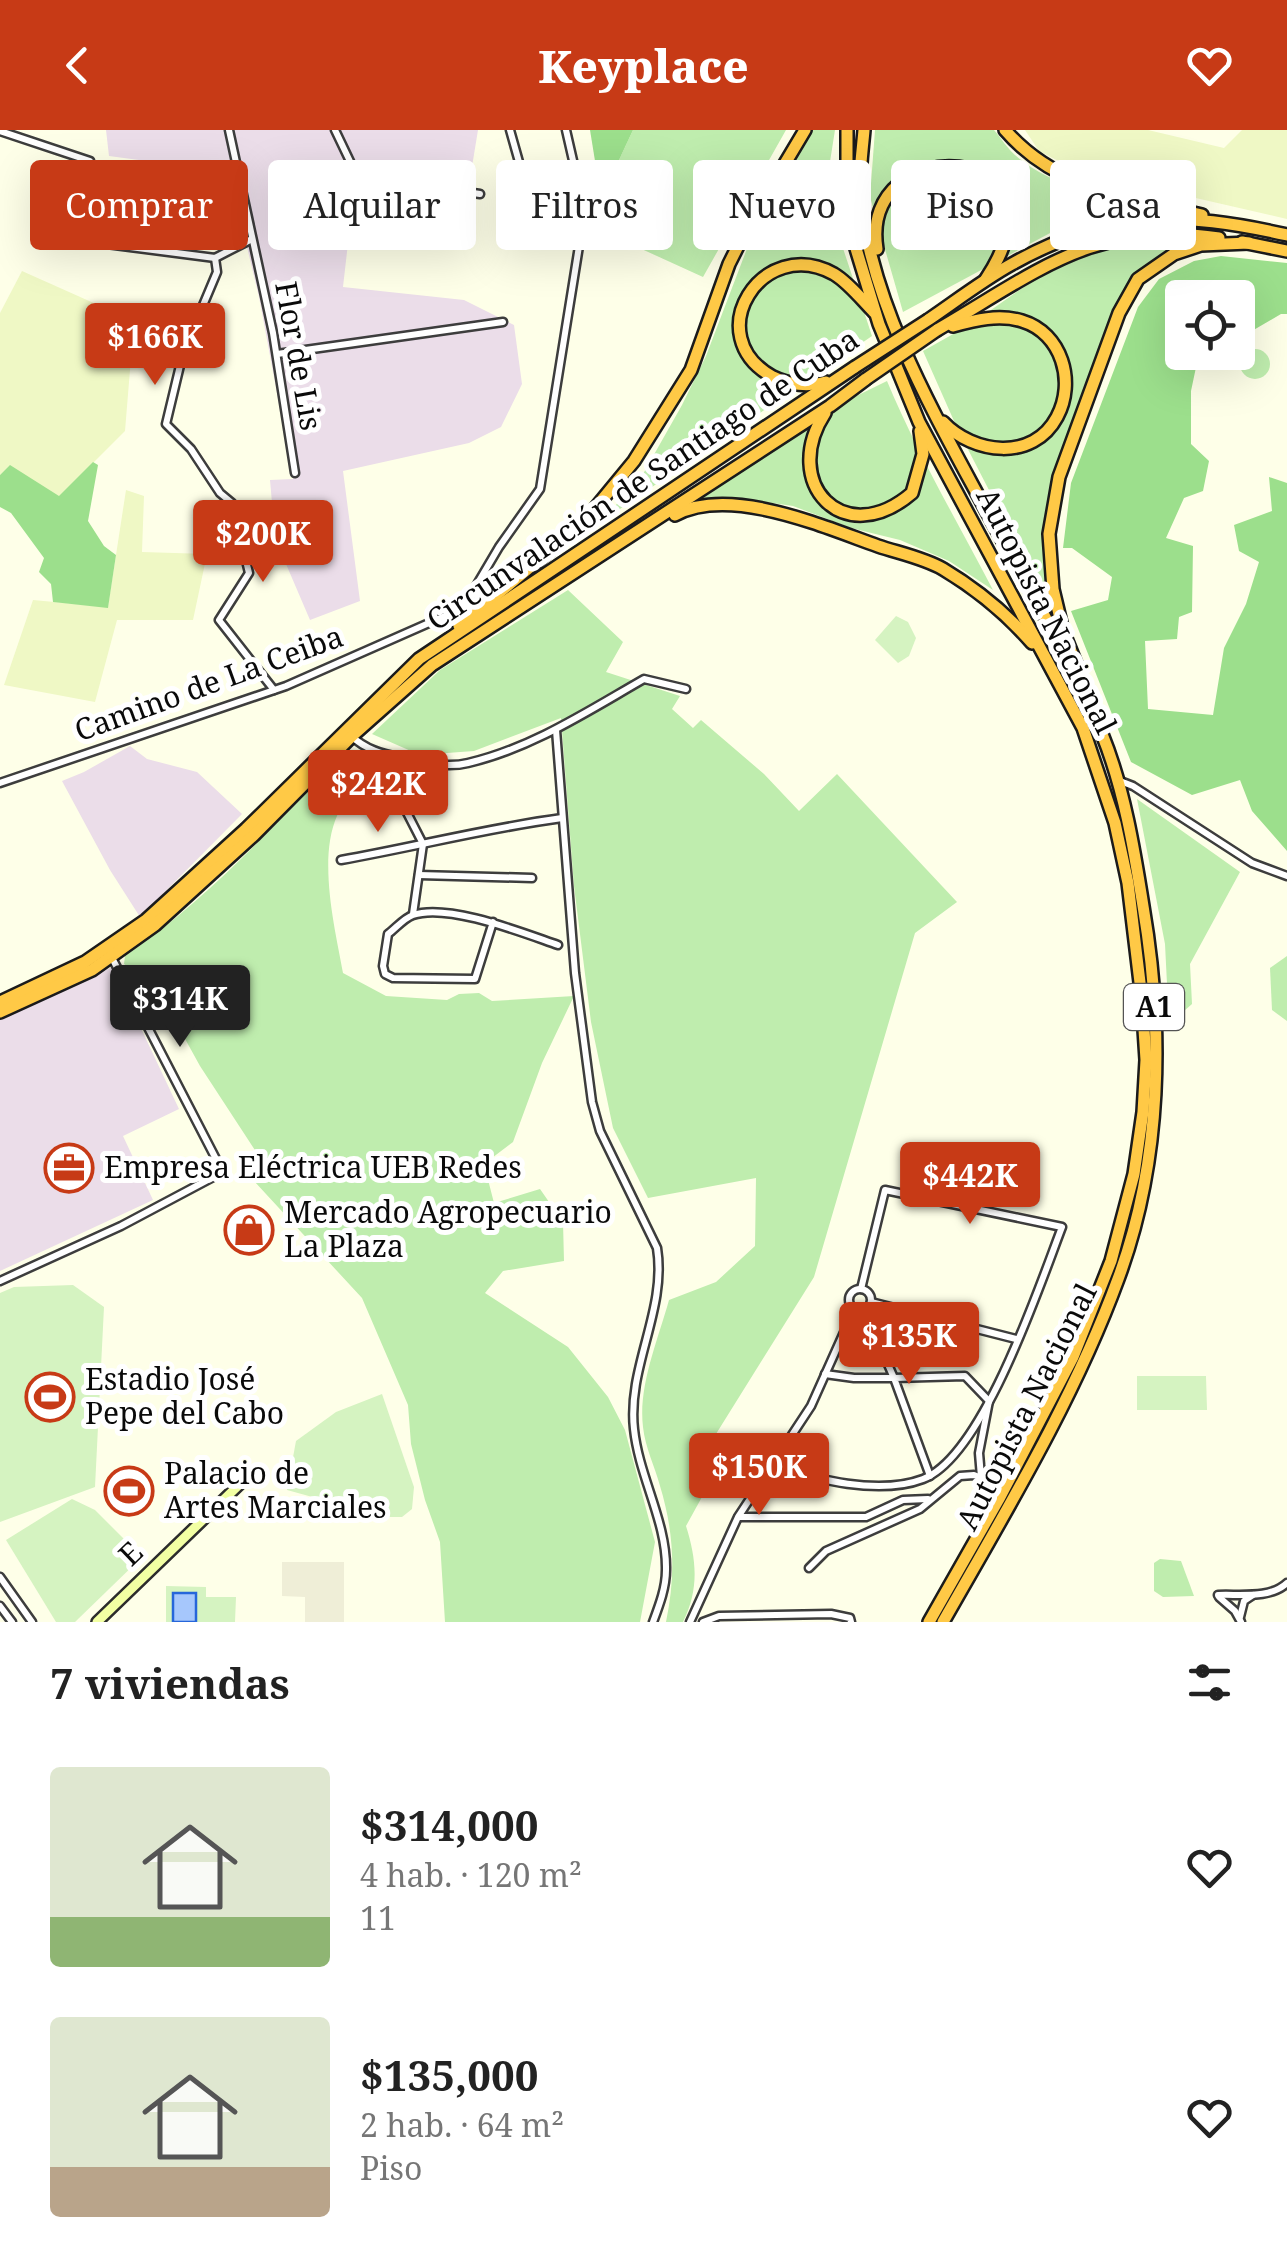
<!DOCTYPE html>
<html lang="es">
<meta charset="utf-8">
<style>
:root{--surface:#fff;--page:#f6f6f6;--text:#222;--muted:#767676;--accent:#c73a16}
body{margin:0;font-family:"Noto Serif",serif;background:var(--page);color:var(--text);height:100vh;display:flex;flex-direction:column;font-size:38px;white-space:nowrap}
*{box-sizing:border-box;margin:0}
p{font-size:32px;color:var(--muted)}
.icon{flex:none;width:55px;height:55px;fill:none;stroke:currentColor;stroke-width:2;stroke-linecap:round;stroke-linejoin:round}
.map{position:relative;height:1492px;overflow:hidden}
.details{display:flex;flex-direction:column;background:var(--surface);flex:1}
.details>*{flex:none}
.top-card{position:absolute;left:30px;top:30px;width:1228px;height:90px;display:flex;gap:20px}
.controls{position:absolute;left:1165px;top:150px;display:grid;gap:20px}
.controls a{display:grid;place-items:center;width:90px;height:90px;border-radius:10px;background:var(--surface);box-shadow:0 10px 40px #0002;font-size:50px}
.price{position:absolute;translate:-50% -85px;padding:0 22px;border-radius:10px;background:var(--accent);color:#fff;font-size:32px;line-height:65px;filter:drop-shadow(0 2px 5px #0008)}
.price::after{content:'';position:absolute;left:50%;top:60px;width:30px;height:22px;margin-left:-15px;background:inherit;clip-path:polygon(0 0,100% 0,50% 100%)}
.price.current{background:#222;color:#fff}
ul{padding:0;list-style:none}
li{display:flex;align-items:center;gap:30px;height:250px;padding:0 50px}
li span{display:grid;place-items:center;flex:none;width:280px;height:200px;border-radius:10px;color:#555}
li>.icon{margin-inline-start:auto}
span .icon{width:120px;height:120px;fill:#fffc;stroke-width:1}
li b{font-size:42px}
h2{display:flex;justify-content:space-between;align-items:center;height:120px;padding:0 50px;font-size:42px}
.pill{padding:0 35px;border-radius:10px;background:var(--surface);box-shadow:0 10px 40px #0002;font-size:35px;line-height:90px}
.pill.current{background:var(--accent);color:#fff}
header{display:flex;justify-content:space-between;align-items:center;height:130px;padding:0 50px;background:var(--accent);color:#fff;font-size:45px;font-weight:800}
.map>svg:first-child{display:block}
.industrial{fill:#ebdde9}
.farmland{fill:#eff8c5}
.green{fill:#bfedae}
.forest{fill:#9cdf8c}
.pitch{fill:#d5f3c1}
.plaza{fill:#efeed7}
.water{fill:#a6c7fc;stroke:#2666da;stroke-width:2.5}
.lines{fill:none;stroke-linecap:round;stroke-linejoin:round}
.street-casing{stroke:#3d3d3d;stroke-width:11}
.secondary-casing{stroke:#2c2c2c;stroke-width:14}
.highway-casing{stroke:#1b1b1b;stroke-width:16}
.street{stroke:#fff;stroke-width:6}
.secondary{stroke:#f2ffa3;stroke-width:9}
.highway{stroke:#ffc946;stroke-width:11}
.highway-bridge-casing{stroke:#1b1b1b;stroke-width:16;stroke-linecap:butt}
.highway-bridge{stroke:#ffc946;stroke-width:11}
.labels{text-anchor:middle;stroke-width:10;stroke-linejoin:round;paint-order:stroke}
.shield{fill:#fff;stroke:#545454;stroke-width:2.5}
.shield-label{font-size:28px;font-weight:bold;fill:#0a0a0a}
.street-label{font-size:30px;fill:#0a0a0a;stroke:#fff}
.poi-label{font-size:30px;fill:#0a0a0a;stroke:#fff;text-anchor:start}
</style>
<header><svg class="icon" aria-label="back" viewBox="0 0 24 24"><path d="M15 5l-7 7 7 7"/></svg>Keyplace<svg class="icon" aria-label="heart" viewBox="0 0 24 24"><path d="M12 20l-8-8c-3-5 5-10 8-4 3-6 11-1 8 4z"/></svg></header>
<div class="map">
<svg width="1287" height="1492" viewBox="0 0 1287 1492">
<rect width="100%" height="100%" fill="#feffe8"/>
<!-- industrial -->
<g class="industrial">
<path d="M106,0H478L468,61L355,52L343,157L464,170L514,195L522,254L501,297L469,313L343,341L360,471L310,490L283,427L273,384L270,350L293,349L259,167L229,42L109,26Z"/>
<path d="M130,616L147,629L197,642L242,684L140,787L110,740L62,651L84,642Z"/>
<path d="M112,837L179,979L123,1006L153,1070L0,1141V889Z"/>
</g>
<!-- farmland -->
<g class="farmland">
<path d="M1025,0H1148L1224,18L1242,0H1287V89L1078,41L1039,21Z"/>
<path d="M22,141L134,191L125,301L59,367L10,336L0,345V183Z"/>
<path d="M126,360L144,366L142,422L207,424L193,490H117L95,572L4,555L33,470L108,477Z"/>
</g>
<!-- green -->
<g class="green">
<path d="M633,0H786L703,147L635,116L631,71L613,43Z"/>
<path d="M812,0H835L829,38L833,88L872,206L601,392L643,344L682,275L706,226L748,116Z"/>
<path d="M875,0H994C1001,8 1007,18 1015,25C1054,60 1116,67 1165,80L1123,79L1067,94L903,182L870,67Z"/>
<path d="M1162,109L1188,110C1158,125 1139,139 1120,167L1053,348L1042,406L1055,488L958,300L923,221L971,194L1051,138L1102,119Z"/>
<circle cx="1255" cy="234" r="15"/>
<path d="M887,251C917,323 957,391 993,460L949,431L900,410L851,398L793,376L739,368H703L836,276Z"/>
<path d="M568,460L623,512L606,542L680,566L672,579L693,598L701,590L764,644L799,681L837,644L957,772L915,803L814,1147L716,1304L708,1356L686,1396C697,1431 699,1459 683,1492H666C676,1445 674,1402 660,1356C655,1337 645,1317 643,1297C638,1256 658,1210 669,1170L716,1152L755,1116L756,1048L648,1068L613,998L591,892L574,756L561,588L474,621L420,625L372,604L440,540Z"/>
<path d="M342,626H358L373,640L372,651C304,680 333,786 343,843L386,866L447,870L459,864L479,863L492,871L574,866L542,933L513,1012L484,1034L494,1073L540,1059L563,1092L564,1131L503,1141L485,1163L568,1217L608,1267L625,1300L655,1412L640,1492H445L440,1412L425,1370L411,1314L408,1275L362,1168L253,1050L264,1034L200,936L157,858L124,834L125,826C207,770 273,697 342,626Z"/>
<path d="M1137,669L1240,742L1190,834L1192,874L1169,894L1165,814Z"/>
<path d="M1287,826V891L1272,880L1270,838Z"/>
<path d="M1160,1429L1181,1431L1194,1466L1163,1467L1154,1461V1433Z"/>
</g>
<!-- forest -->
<g class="forest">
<path d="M590,0H633L613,43L596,37Z"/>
<path d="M1221,126L1287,133V184H1281L1245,205L1238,215V168H1182V222L1199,223L1191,261V314L1209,331L1203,361L1184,368L1166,408L1193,416L1192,482L1179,487L1177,509L1145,511L1148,579L1213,585L1224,518L1246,474L1259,432L1239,421L1234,395L1272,381L1269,347L1287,353V721L1252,681L1240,650L1192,665L1131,632L1071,481L1108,470L1112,447L1072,418H1063L1071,353L1138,177L1159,149L1194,131Z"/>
<path d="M93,332L98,335L88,391L104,416L116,425L108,478L53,472L51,454L39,442L44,428L11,383L0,377V345L10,335L59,366Z"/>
</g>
<!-- pitch -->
<g class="pitch">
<path d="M896,486L908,492L916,508L909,526L898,533L875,510Z"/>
<path d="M73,1155L104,1177L95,1357L0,1392V1163L14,1157Z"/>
<path d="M1137,1246H1206L1207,1280H1137Z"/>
<path d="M382,1264L414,1357L412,1379L402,1387H385L287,1360L296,1311L336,1282Z"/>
<path d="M72,1369L95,1380L142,1427L75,1492H56L6,1410Z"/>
<path d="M166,1456L206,1457V1467H236L235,1492H166Z"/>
</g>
<!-- plaza -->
<path class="plaza" d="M282,1432H344V1492H305V1467L282,1466Z"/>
<!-- water -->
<rect class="water" x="173" y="1463" width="23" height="29"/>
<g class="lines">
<!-- street casing -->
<g class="street-casing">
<g id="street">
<path d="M229,0L273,203L295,343"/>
<path d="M335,0L357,46L480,64"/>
<path d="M510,0L530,71"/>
<path d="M0,1L90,31L91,112L215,128L252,109"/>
<path d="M215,128L217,142L183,223L166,294L191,319L220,363L232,373L249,443L219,490L274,560"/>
<path d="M277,224L503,192"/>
<path d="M556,600L575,843L592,972L600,1001L657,1118C667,1180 627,1237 634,1299C639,1347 667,1392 666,1440C666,1458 659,1476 653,1492"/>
<path d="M350,605C367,621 384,624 406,629C426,633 448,638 468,633C532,618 588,581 644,549L686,559"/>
<path d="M377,624L423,714L413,784"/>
<path d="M1120,651L1133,656L1252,733L1287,746"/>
<path d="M0,653L286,556L463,478L499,417L540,359L580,110V61L566,0"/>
<path d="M341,730C415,717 487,698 562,688"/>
<path d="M419,745L532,748"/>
<path d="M493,792L475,849L393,848L385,844L383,836L388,804C395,799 404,788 413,785C448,773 523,803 558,815"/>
<path d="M0,1151L121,1096L217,1045L216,1029L110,824"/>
<circle cx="860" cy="1170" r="11"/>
<path d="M871,1172L1016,1209"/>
<path d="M825,1244L854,1248H894L864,1180"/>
<path d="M772,1336C817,1349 878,1366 923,1349C983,1326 1039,1157 1062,1097L885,1060L861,1159"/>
<path d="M930,1346L894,1248L965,1246L989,1271L979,1323L981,1347"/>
<path d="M739,1387H866L903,1370L928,1369"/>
<path d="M809,1438L826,1421L920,1379L960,1346L974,1345L1004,1357"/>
<path d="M0,1447L32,1492"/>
<path d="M1218,1465C1240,1464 1270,1469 1287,1453"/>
<path d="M1219,1467L1235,1481L1241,1492"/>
<path d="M0,1476L12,1492"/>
<path d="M1240,1487L1244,1471L1253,1465"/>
<path d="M690,1492L738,1387L811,1276L854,1180"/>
<path d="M703,1492L719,1486L831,1484L850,1488L851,1492"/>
</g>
</g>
<!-- secondary casing -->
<g class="secondary-casing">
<path id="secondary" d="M97,1492L243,1351"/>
</g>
<!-- highway casing -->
<g class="highway-casing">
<g id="highway">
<path d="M847,0V89L879,194L919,292L1083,598L1115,693L1128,753L1142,869L1146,930L1143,982L1134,1044L1111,1131L1073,1227L1000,1367L929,1492"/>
<path d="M864,0C862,24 858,48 861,72C873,176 931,278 980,369C1021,446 1069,523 1102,604C1124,658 1134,719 1143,776C1164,899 1162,1031 1118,1149C1074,1269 1006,1381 943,1492"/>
<path d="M1005,0C1057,60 1129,67 1202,85"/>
<path d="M1242,112L1287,121"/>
<path d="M877,119C858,0 1078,10 986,149"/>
<path d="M928,190C956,171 983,150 1012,134C1108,80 1181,81 1287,105"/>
<path d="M937,200C1037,142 1096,89 1219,108"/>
<path d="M826,252C809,257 789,255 773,247C698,206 762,104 834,144C849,153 862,170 874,182"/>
<path d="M825,283C780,352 843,422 912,363L923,324L920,301"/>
<path d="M943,292C973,324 1033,332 1057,287C1076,252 1062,203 1022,191C999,184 975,190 953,196"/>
<path d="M675,385C730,355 824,397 878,416C899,423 924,428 943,439C978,460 1006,483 1032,513"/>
<path d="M459,496L583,393L634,331L691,240L729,134L749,94L805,0"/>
<path d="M1079,541L1063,501L1053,459L1049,404L1059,347L1119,183L1138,149L1174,124L1201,115L1249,113"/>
<path d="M0,872L85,832L146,790L246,699L419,529L855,237"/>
<path d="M0,882L92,840L155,795L254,705L352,606L432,535L830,276L866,249"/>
</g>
</g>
<!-- street -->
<use href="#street" class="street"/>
<!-- secondary -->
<use href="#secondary" class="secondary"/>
<!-- highway -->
<use href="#highway" class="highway"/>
<!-- highway-bridge casing -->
<g class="highway-bridge-casing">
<g id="highway-bridge">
<path d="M855,237L928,190"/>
<path d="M866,249L937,200"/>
</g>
</g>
<!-- highway-bridge -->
<use href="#highway-bridge" class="highway-bridge"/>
</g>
<!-- icons -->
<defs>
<g id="office-ring" transform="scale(2.5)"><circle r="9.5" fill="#fff" stroke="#c73a16" stroke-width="1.5"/><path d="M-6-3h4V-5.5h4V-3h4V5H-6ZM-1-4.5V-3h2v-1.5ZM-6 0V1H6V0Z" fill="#c73a16"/></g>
<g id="shop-ring" transform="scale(2.5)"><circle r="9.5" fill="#fff" stroke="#c73a16" stroke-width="1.5"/><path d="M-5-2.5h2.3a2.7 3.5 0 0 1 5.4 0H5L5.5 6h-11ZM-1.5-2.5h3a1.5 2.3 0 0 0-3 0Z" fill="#c73a16"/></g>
<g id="stadium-ring" transform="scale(2.5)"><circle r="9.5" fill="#fff" stroke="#c73a16" stroke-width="1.5"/><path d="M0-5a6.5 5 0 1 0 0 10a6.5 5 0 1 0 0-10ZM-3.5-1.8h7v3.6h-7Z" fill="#c73a16"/></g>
</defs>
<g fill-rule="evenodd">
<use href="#office-ring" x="69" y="1038"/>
<use href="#shop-ring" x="249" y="1100"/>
<use href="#stadium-ring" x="50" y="1267"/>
<use href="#stadium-ring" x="129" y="1361"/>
</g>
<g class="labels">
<!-- shield labels -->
<rect class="shield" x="1124" y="854" width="60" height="46" rx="8"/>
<g class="shield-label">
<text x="1154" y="887">A1</text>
</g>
<!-- street labels -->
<g class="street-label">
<text transform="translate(298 226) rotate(80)" y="10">Flor de Lis</text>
<text transform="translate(643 350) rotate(-34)" y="10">Circunvalación de Santiago de Cuba</text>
<text transform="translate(1046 481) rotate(63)" y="10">Autopista Nacional</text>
<text transform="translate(209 554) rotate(-20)" y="10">Camino de La Ceiba</text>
<text transform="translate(1027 1277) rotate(-63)" y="10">Autopista Nacional</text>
<text transform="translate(131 1424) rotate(-44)" y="10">E</text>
</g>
<!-- poi labels -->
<g class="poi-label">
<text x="104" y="1048">Empresa Eléctrica UEB Redes</text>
<text x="284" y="1093">Mercado Agropecuario<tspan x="284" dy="34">La Plaza</tspan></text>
<text x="85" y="1260">Estadio José<tspan x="85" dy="34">Pepe del Cabo</tspan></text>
<text x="164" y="1354">Palacio de<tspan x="164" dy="34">Artes Marciales</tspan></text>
</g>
</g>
</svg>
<div class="controls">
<a><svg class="icon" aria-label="locate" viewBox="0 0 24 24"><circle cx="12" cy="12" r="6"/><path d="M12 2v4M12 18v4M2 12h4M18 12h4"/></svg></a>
</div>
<b class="price" style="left:155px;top:258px">$166K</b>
<b class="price" style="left:263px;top:455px">$200K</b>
<b class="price" style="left:378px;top:705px">$242K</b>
<b class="price current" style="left:180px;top:920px">$314K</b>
<b class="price" style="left:970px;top:1097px">$442K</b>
<b class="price" style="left:909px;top:1257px">$135K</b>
<b class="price" style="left:759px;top:1388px">$150K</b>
<div class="top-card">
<a class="pill current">Comprar</a>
<a class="pill">Alquilar</a>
<a class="pill">Filtros</a>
<a class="pill">Nuevo</a>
<a class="pill">Piso</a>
<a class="pill">Casa</a>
</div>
</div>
<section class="details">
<h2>7 viviendas<svg class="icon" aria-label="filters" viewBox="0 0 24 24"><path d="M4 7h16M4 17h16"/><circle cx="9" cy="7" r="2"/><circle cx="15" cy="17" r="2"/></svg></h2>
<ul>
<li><span style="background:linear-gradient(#dfe7d0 75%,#8fb573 0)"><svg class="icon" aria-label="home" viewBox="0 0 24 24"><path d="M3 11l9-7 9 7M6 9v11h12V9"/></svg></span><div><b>$314,000</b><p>4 hab. · 120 m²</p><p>11</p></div><svg class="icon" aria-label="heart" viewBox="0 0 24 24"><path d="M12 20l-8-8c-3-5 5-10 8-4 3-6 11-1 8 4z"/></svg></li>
<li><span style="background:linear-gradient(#dfe7d0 75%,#b9a48a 0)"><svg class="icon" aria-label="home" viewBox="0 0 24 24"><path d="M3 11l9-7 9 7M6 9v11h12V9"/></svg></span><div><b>$135,000</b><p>2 hab. · 64 m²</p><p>Piso</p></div><svg class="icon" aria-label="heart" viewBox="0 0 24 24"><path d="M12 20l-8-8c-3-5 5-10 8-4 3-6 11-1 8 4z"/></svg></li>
</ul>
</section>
